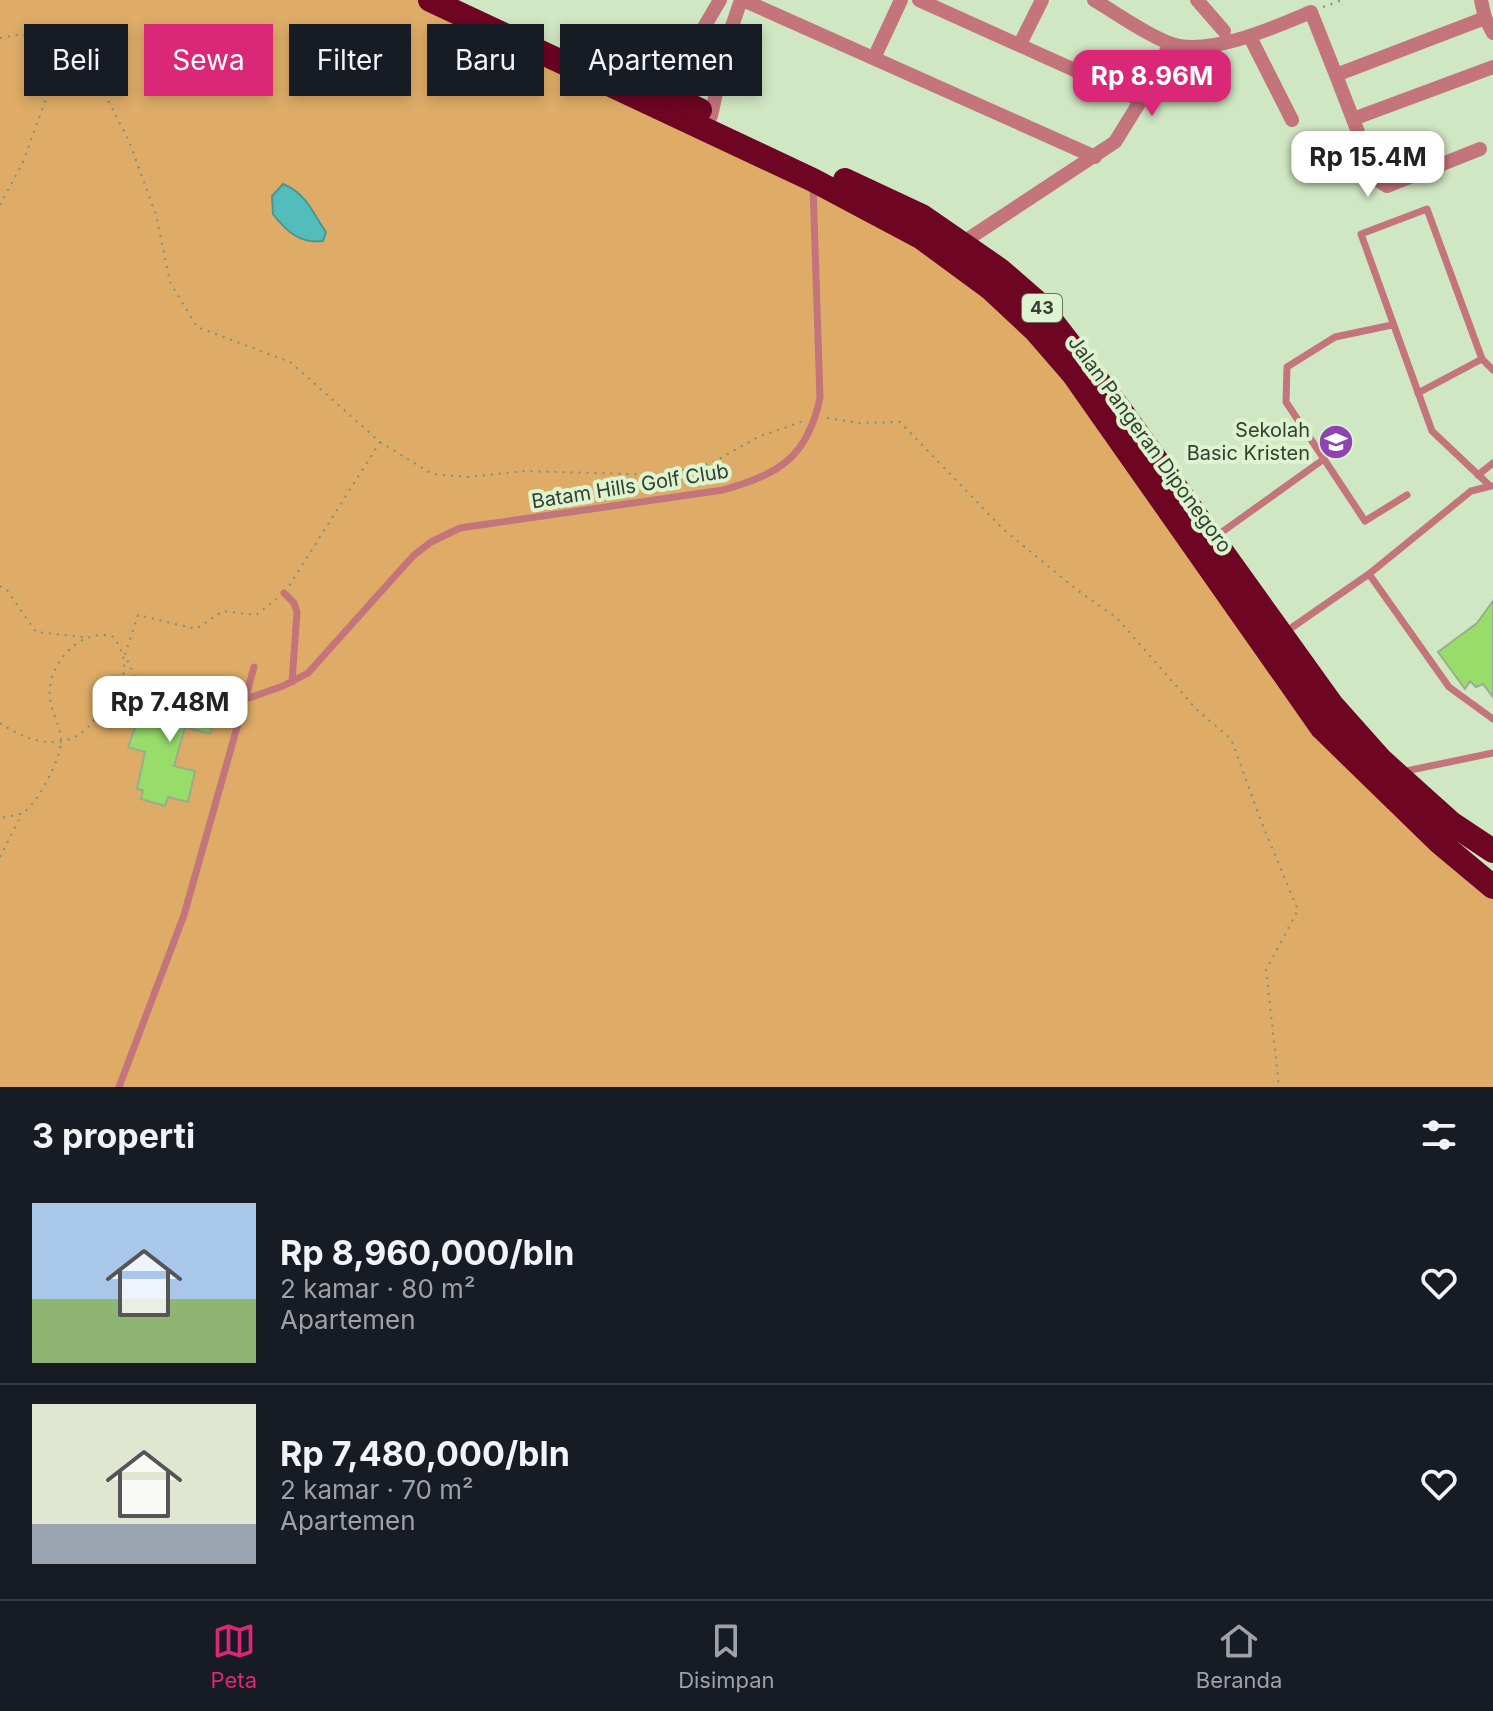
<!DOCTYPE html>
<html lang="id">
<meta charset="utf-8">
<style>
:root{--surface:#171b24;--page:#20242c;--text:#f1f3f6;--muted:#9ea1a6;--line:#363941;--accent:#db2777}
body{margin:0;font-family:Inter,sans-serif;background:var(--page);color:var(--text);height:100vh;display:flex;flex-direction:column;font-size:30px;white-space:nowrap}
*{box-sizing:border-box;margin:0}
p{font-size:26px;color:var(--muted)}
.icon{flex:none;width:44px;height:44px;fill:none;stroke:currentColor;stroke-width:2;stroke-linecap:round;stroke-linejoin:round}
.map{position:relative;height:1087px;overflow:hidden}
.panel{display:flex;flex-direction:column;background:var(--surface);flex:1}
.panel>*{flex:none}
.top-card{position:absolute;left:24px;top:24px;width:800px;height:72px;display:flex;gap:16px}
.price{position:absolute;translate:-50% -68px;padding:0 18px;border-radius:16px;background:#fff;color:#222;font-size:26px;line-height:52px;filter:drop-shadow(0 2px 4px #0008)}
.price::after{content:'';position:absolute;left:50%;top:48px;width:24px;height:18px;margin-left:-12px;background:inherit;clip-path:polygon(0 0,100% 0,50% 100%)}
.price.selected{background:var(--accent);color:#fff}
ul{padding:0;list-style:none}
li{display:flex;align-items:center;gap:24px;height:200px;padding:0 32px}
li+li{border-top:2px solid var(--line)}
li span{display:grid;place-items:center;flex:none;width:224px;height:160px;border-radius:0px;color:#555}
li>.icon{margin-inline-start:auto}
span .icon{width:96px;height:96px;fill:#fffc;stroke-width:1}
li b{font-size:34px}
h2{display:flex;justify-content:space-between;align-items:center;height:96px;padding:0 32px;font-size:34px}
.tag{padding:0 28px;border-radius:0px;background:var(--surface);box-shadow:0 4px 12px #0003;font-size:28px;line-height:72px}
.tag.selected{background:var(--accent);color:#fff}
.dock{display:flex;justify-content:space-around;align-items:center;height:112px;border-top:2px solid var(--line);background:var(--surface);font-size:22px;color:var(--muted)}
.dock a{display:grid;justify-items:center;gap:4px}
.dock .selected{color:var(--accent)}
.map>svg:first-child{display:block}
.green{fill:#deac67}
.water{fill:#53bdbc;stroke:#4a9792;stroke-width:2}
.building{fill:#98dc6a;stroke:#99af8c;stroke-width:2}
.lines{fill:none;stroke-linecap:round;stroke-linejoin:round}
.path{stroke:#819078;stroke-width:2;stroke-dasharray:2 6;stroke-linecap:butt}
.lane{stroke:#c4757c;stroke-width:7}
.street{stroke:#c4757c;stroke-width:14}
.highway{stroke:#6e0523;stroke-width:24}
.labels{text-anchor:middle;stroke-width:8;stroke-linejoin:round;paint-order:stroke}
.shield{fill:#ddf4d0;stroke:#687561;stroke-width:2}
.shield-label{font-size:18px;font-weight:bold;fill:#363f31}
.poi-label{font-size:20px;fill:#363f31;stroke:#ddf4d0;text-anchor:end}
.street-label{font-size:20px;fill:#363f31;stroke:#ddf4d0}
</style>
<div class="map">
<svg width="1493" height="1087" viewBox="0 0 1493 1087">
<rect width="100%" height="100%" fill="#d0e7c3"/>
<!-- green -->
<path class="green" d="M0,0H439L996,284L1493,887V1087H0Z"/>
<!-- water -->
<path class="water" d="M283,184C307,194 312,212 326,232L323,241C300,244 286,231 273,214L272,196Z"/>
<!-- building -->
<g class="building">
<path d="M1493,601V697L1483,684L1476,687L1470,681L1465,689L1438,652L1477,623Z"/>
<path d="M176,684L201,691L198,699L217,706L210,734L185,727L174,766L195,771L188,802L168,797L165,806L141,799L143,790L137,789L145,752L128,747L137,723L151,727L164,692L173,694Z"/>
</g>
<g class="lines">
<!-- path -->
<g class="path">
<path d="M1323,7L1342,0"/>
<path d="M0,38L22,34L63,53L94,73L129,141L156,215L170,282L197,327L290,362L380,442L289,586"/>
<path d="M0,205L23,162L62,55"/>
<path d="M827,418L860,423L900,422L1003,529L1077,590L1117,618L1197,710L1231,739L1261,821L1298,910L1266,970L1279,1087"/>
<path d="M380,442L432,474L468,477L525,471L660,475L712,463L758,437L801,422"/>
<path d="M0,586L7,590L36,632L83,637"/>
<path d="M138,684L125,655L138,615L196,629L223,611L256,615L277,599"/>
<path d="M0,723C25,740 60,753 86,729C94,722 99,712 106,704C126,679 131,665 114,637C84,627 54,657 50,687C47,706 61,724 61,742C61,758 38,803 24,812C18,816 7,816 0,818"/>
<path d="M0,857L22,814"/>
</g>
<!-- lane -->
<g class="lane">
<path d="M1418,393L1482,359"/>
<path d="M1324,459L1286,402L1287,367L1335,337L1392,325"/>
<path d="M1478,475L1493,463"/>
<path d="M1489,485L1432,431L1361,234L1427,209L1482,359L1493,370"/>
<path d="M1215,537L1324,459L1365,521L1407,495"/>
<path d="M1369,574L1471,491L1491,486"/>
<path d="M284,593L294,603L297,612L292,682"/>
<path d="M1284,633L1369,574L1449,687L1493,719"/>
<path d="M246,699L283,686L308,673L413,556L431,542L460,528L723,490C779,474 807,458 820,398L813,186"/>
<path d="M1401,772L1493,753"/>
<path d="M119,1087L184,915L254,667"/>
</g>
<!-- street -->
<g class="street">
<path d="M743,0L1095,157"/>
<path d="M919,0L1141,100"/>
<path d="M1094,0C1118,14 1143,33 1169,43C1207,58 1275,27 1311,12L1336,75L1485,18L1493,33"/>
<path d="M1197,0L1224,31"/>
<path d="M1481,0L1485,18"/>
<path d="M1250,37L1292,120"/>
<path d="M1020,44L1042,0"/>
<path d="M874,58L901,0"/>
<path d="M1336,75L1376,179L1387,186L1480,149"/>
<path d="M666,92L720,0"/>
<path d="M711,116L728,38L741,0"/>
<path d="M1353,119L1493,67"/>
<path d="M962,243L1115,142L1141,100L1170,44"/>
</g>
<!-- highway -->
<g class="highway">
<path d="M430,0L813,180L922,238L990,288L1035,330L1074,375L1322,728L1438,841L1493,887"/>
<path d="M617,71L700,110"/>
<path d="M845,180L922,216L1000,270L1038,303L1119,408L1332,705L1381,760L1451,823L1493,851"/>
</g>
</g>
<!-- icons -->
<defs>
<g id="school-disc" transform="scale(1.8)"><circle r="9.5" fill="#9042b2" stroke="#ddf4d0"/><path d="M0-5L7-2L0 1L-7-2ZM-4 1L0 2.5L4 1V4Q0 6-4 4Z" fill="#fff"/></g>
</defs>
<g fill-rule="evenodd">
<use href="#school-disc" x="1336" y="442"/>
</g>
<g class="labels">
<!-- shield labels -->
<rect class="shield" x="1022" y="294" width="40" height="28" rx="6"/>
<g class="shield-label">
<text x="1042" y="314">43</text>
</g>
<!-- poi labels -->
<g class="poi-label">
<text x="1310" y="437">Sekolah<tspan x="1310" dy="23">Basic Kristen</tspan></text>
</g>
<!-- street labels -->
<g class="street-label">
<text transform="translate(1150 444) rotate(54)" y="7">Jalan Pangeran Diponegoro</text>
<text transform="translate(630 486) rotate(-9)" y="7">Batam Hills Golf Club</text>
</g>
</g>
</svg>
<b class="price selected" style="left:1152px;top:118px">Rp 8.96M</b>
<b class="price" style="left:1368px;top:199px">Rp 15.4M</b>
<b class="price" style="left:170px;top:744px">Rp 7.48M</b>
<div class="top-card">
<a class="tag">Beli</a>
<a class="tag selected">Sewa</a>
<a class="tag">Filter</a>
<a class="tag">Baru</a>
<a class="tag">Apartemen</a>
</div>
</div>
<section class="panel">
<h2>3 properti<svg class="icon" aria-label="filters" viewBox="0 0 24 24"><path d="M4 7h16M4 17h16"/><circle cx="9" cy="7" r="2"/><circle cx="15" cy="17" r="2"/></svg></h2>
<ul>
<li><span style="background:linear-gradient(#a9c7e8 60%,#8fb573 0)"><svg class="icon" aria-label="home" viewBox="0 0 24 24"><path d="M3 11l9-7 9 7M6 9v11h12V9"/></svg></span><div><b>Rp 8,960,000/bln</b><p>2 kamar · 80 m²</p><p>Apartemen</p></div><svg class="icon" aria-label="heart" viewBox="0 0 24 24"><path d="M12 20l-8-8c-3-5 5-10 8-4 3-6 11-1 8 4z"/></svg></li>
<li><span style="background:linear-gradient(#dfe7d0 75%,#9aa5b1 0)"><svg class="icon" aria-label="home" viewBox="0 0 24 24"><path d="M3 11l9-7 9 7M6 9v11h12V9"/></svg></span><div><b>Rp 7,480,000/bln</b><p>2 kamar · 70 m²</p><p>Apartemen</p></div><svg class="icon" aria-label="heart" viewBox="0 0 24 24"><path d="M12 20l-8-8c-3-5 5-10 8-4 3-6 11-1 8 4z"/></svg></li>
</ul>
</section>
<nav class="dock">
<a class="selected"><svg class="icon" aria-label="map" viewBox="0 0 24 24"><path d="M3 6l6-2 6 2 6-2v14l-6 2-6-2-6 2zM9 4v14M15 6v14"/></svg>Peta</a>
<a><svg class="icon" aria-label="saved" viewBox="0 0 24 24"><path d="M7 4h10v16l-5-4-5 4z"/></svg>Disimpan</a>
<a><svg class="icon" aria-label="home" viewBox="0 0 24 24"><path d="M3 11l9-7 9 7M6 9v11h12V9"/></svg>Beranda</a>
</nav>
